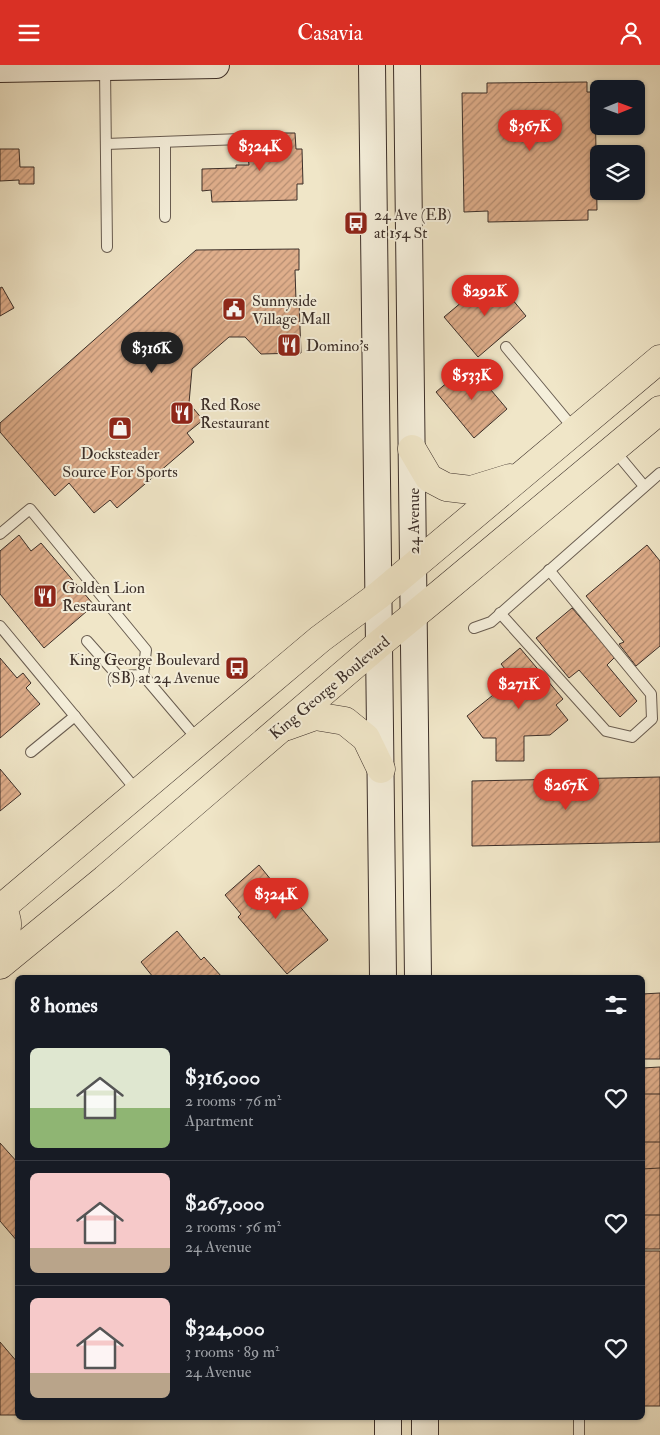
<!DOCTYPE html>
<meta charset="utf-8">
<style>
:root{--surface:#171b24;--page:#20242c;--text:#f1f3f6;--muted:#9ea1a6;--line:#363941;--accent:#d93025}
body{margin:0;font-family:"IM FELL Double Pica",serif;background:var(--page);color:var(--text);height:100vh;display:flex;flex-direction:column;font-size:19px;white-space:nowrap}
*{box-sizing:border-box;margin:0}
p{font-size:16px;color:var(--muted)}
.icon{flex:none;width:28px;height:28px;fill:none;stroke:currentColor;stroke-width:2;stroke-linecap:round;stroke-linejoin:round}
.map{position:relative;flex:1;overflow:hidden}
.panel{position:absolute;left:15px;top:910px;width:630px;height:445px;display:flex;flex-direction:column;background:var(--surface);border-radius:8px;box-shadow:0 1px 4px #0004}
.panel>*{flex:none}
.needle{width:32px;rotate:89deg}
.fabs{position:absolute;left:590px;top:15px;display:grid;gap:10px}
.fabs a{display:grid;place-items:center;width:55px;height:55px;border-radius:8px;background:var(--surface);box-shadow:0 1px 4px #0004;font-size:25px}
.price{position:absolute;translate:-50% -42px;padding:0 11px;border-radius:18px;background:var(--accent);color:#fff;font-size:16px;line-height:32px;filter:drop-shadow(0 1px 2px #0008)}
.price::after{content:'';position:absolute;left:50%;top:30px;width:15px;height:11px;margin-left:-8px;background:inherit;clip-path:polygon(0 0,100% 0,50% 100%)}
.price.on{background:#222;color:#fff}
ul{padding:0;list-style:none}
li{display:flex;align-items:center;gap:15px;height:125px;padding:0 15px}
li+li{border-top:1px solid var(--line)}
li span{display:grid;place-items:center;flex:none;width:140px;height:100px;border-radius:8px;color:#555}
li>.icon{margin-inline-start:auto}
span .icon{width:60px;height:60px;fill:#fffc;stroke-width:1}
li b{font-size:21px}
h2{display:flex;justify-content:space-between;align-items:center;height:60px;padding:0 15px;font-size:21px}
header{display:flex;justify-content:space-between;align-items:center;height:65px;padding:0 15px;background:var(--accent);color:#fff;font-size:22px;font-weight:600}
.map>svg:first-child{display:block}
.building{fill:url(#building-hatch);stroke:#3c2f29}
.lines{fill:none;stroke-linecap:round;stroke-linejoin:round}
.lane-casing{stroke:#695d51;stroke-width:12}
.secondary-casing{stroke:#3c2f29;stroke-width:28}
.primary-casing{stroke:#3c2f29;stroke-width:29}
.lane{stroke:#f5efdb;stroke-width:10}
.secondary{stroke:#f5efdb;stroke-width:26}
.primary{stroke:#f0e6c8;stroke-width:28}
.labels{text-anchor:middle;stroke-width:4;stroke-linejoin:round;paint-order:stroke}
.poi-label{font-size:16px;fill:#3c2f29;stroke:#f5efdb;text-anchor:start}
.street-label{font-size:16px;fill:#3c2f29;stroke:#f5efdb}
</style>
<header><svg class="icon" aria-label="menu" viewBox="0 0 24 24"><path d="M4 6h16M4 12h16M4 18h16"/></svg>Casavia<svg class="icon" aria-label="person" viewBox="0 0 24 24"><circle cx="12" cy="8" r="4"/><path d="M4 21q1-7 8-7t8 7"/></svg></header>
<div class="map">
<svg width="660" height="1370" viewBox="0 0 660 1370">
<defs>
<pattern id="building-hatch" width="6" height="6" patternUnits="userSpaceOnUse" patternTransform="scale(1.25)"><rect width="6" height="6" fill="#dfae8b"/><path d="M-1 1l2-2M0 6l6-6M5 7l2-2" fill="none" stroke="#b68e72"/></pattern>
</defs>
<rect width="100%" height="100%" fill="#f0e6c8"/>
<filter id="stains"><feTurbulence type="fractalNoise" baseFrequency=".004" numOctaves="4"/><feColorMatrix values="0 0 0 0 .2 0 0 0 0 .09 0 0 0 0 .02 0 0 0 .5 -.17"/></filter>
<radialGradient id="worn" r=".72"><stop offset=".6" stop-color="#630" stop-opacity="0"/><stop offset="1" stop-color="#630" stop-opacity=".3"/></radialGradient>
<!-- building -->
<g class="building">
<path d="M587,17V27H595L597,145H588V155L488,157V146L464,147L462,28H487V18Z"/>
<path d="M252,68H295L296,84H302L303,119H297V135L212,137L211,125L202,126V104L236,103V100H249L248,91H252Z"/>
<path d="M0,84H19L20,102H34V119H19V115L0,116Z"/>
<path d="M299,184V205H295L296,236H299L301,288L261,289L245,272H229L192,304L189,338L203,355L187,368L194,377L117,443L110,435L94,448L69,418L55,431L0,367V358L196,185Z"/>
<path d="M493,211L526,251L478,292L444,252Z"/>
<path d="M2,222L14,243L0,251V223Z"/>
<path d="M469,299L507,344L474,373L436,327Z"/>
<path d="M19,470L31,486L41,478L94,540L44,583L0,529V486Z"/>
<path d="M647,480L660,496V581L636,601L619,579L624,577L586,531Z"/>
<path d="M572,543L615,592L607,600L637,636L620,652L579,605L569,613L536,573Z"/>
<path d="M520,583L563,634L556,640L568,655L550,670L524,671V696H496V673H483L467,651L513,614L501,599Z"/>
<path d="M0,593L17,613L23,608L31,618L26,623L40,639L0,673Z"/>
<path d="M0,704L21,729L0,746Z"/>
<path d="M660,712V777L472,781V716Z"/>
<path d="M259,800L276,821L281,819L328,875L287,909L238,852L241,849L225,830Z"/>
<path d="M177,866L201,895L204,892L222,912H153L141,897Z"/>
<path d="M660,928V994H642V929Z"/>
<path d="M660,1002V1184H642V1003Z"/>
<rect x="642" y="1029" width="18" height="48"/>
<path d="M0,1078L18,1098V1177L0,1156Z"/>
<path d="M660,1103V1150H642V1104Z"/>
<rect x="642" y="1186" width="18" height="155"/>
<path d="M0,1277L18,1298V1350H0Z"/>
</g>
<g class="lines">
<!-- lane casing -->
<g class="lane-casing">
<g id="lane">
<path d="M105,3L107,182"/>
<path d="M165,77V152"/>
<path d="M106,79L241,74"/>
<path d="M506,282L574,364"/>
<path d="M614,385L644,421"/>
<path d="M0,469L30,444L146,585L143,610"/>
<path d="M500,548L606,666L632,672L652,654L651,629L549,505"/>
<path d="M0,561L137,726"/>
<path d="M474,563L491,557L660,408"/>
<path d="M87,576L118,611L143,610L198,675"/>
<path d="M31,687L75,651"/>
<path d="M579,1352V1370"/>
</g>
</g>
<!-- secondary casing -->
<g class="secondary-casing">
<g id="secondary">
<path d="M372,0L383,912"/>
<path d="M407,0L418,912"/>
<path d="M0,4L216,0"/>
<path d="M388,1352V1370"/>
<path d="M425,1352V1370"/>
</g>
</g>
<!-- primary casing -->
<g class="primary-casing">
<g id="primary">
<path d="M412,384L429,413L446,422L471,425L510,413"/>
<path d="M287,661L315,651L345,656L366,673L381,704"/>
<path d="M0,844L320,574L379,530L660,294"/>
<path d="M0,874C11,864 8,854 2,843"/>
<path d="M0,900L105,814L379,579L442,527L660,345"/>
</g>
</g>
<!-- lane -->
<use href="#lane" class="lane"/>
<!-- secondary -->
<use href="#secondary" class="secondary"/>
<!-- primary -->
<use href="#primary" class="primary"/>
</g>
<!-- icons -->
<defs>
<g id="bus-square" transform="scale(1.25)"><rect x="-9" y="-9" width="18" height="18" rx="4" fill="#8f2418" stroke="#f5efdb"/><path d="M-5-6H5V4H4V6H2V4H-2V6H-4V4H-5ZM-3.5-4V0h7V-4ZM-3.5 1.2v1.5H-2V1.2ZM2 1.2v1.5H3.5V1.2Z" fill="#fff"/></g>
<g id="civic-square" transform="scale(1.25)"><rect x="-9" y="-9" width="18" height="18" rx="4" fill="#8f2418" stroke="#f5efdb"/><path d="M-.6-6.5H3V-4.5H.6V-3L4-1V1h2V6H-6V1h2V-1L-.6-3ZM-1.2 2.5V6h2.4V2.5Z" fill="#fff"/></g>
<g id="restaurant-square" transform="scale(1.25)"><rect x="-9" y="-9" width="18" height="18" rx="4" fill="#8f2418" stroke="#f5efdb"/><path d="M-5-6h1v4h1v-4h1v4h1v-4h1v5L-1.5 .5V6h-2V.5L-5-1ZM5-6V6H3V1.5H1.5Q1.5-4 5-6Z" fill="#fff"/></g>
<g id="shop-square" transform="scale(1.25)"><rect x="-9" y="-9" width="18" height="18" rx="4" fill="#8f2418" stroke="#f5efdb"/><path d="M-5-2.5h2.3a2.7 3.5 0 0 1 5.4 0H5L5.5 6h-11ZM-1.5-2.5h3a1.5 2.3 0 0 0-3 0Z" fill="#fff"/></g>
</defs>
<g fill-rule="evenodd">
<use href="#bus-square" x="356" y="158"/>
<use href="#civic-square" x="234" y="244"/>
<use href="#restaurant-square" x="289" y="280"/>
<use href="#restaurant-square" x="182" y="348"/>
<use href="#shop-square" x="120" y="363"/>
<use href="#restaurant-square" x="45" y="531"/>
<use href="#bus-square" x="237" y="603"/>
</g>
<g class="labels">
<!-- poi labels -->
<g class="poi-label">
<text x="374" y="155">24 Ave (EB)<tspan x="374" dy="18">at 154 St</tspan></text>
<text x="252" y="241">Sunnyside<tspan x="252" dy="18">Village Mall</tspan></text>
<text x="306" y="286">Domino's</text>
<text x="200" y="345">Red Rose<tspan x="200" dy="18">Restaurant</tspan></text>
<text x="120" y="394" text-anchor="middle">Docksteader<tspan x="120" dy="18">Source For Sports</tspan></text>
<text x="62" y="528">Golden Lion<tspan x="62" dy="18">Restaurant</tspan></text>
<text x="220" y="600" text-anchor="end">King George Boulevard<tspan x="220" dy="18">(SB) at 24 Avenue</tspan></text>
</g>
<!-- street labels -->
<g class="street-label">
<text transform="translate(413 456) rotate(-90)" y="6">24 Avenue</text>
<text transform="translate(329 622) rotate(-40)" y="6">King George Boulevard</text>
</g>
</g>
<rect width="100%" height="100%" filter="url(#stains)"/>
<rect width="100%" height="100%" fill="url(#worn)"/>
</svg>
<div class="fabs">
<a><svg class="needle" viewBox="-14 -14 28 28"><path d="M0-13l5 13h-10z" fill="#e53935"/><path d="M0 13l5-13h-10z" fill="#9ea1a6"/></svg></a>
<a><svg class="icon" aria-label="layers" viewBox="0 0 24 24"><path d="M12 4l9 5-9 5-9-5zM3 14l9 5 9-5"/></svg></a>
</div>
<b class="price" style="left:530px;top:87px">$367K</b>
<b class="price" style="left:260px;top:107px">$324K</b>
<b class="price" style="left:485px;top:252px">$292K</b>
<b class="price on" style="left:152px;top:309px">$316K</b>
<b class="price" style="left:472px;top:336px">$533K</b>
<b class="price" style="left:519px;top:645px">$271K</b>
<b class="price" style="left:566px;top:746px">$267K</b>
<b class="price" style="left:276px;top:855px">$324K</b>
<section class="panel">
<h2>8 homes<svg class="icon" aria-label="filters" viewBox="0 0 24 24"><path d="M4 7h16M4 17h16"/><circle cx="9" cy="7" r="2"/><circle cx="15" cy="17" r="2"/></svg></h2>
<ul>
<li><span style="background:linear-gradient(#dfe7d0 60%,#8fb573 0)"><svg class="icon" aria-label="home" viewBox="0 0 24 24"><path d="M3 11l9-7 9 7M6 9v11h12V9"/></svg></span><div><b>$316,000</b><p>2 rooms · 76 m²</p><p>Apartment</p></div><svg class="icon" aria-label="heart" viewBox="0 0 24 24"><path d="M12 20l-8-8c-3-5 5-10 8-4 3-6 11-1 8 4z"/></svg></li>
<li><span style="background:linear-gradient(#f6c9c9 75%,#b9a48a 0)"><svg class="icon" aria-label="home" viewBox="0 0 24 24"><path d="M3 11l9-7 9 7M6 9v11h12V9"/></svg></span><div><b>$267,000</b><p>2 rooms · 56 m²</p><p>24 Avenue</p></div><svg class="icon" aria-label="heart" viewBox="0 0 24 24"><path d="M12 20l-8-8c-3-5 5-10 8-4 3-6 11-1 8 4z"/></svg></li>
<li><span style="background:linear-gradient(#f6c9c9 75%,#b9a48a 0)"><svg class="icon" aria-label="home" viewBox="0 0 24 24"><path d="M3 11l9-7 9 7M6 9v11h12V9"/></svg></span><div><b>$324,000</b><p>3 rooms · 89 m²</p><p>24 Avenue</p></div><svg class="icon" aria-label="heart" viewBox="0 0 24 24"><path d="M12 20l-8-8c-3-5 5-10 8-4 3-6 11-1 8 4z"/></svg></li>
</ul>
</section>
</div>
